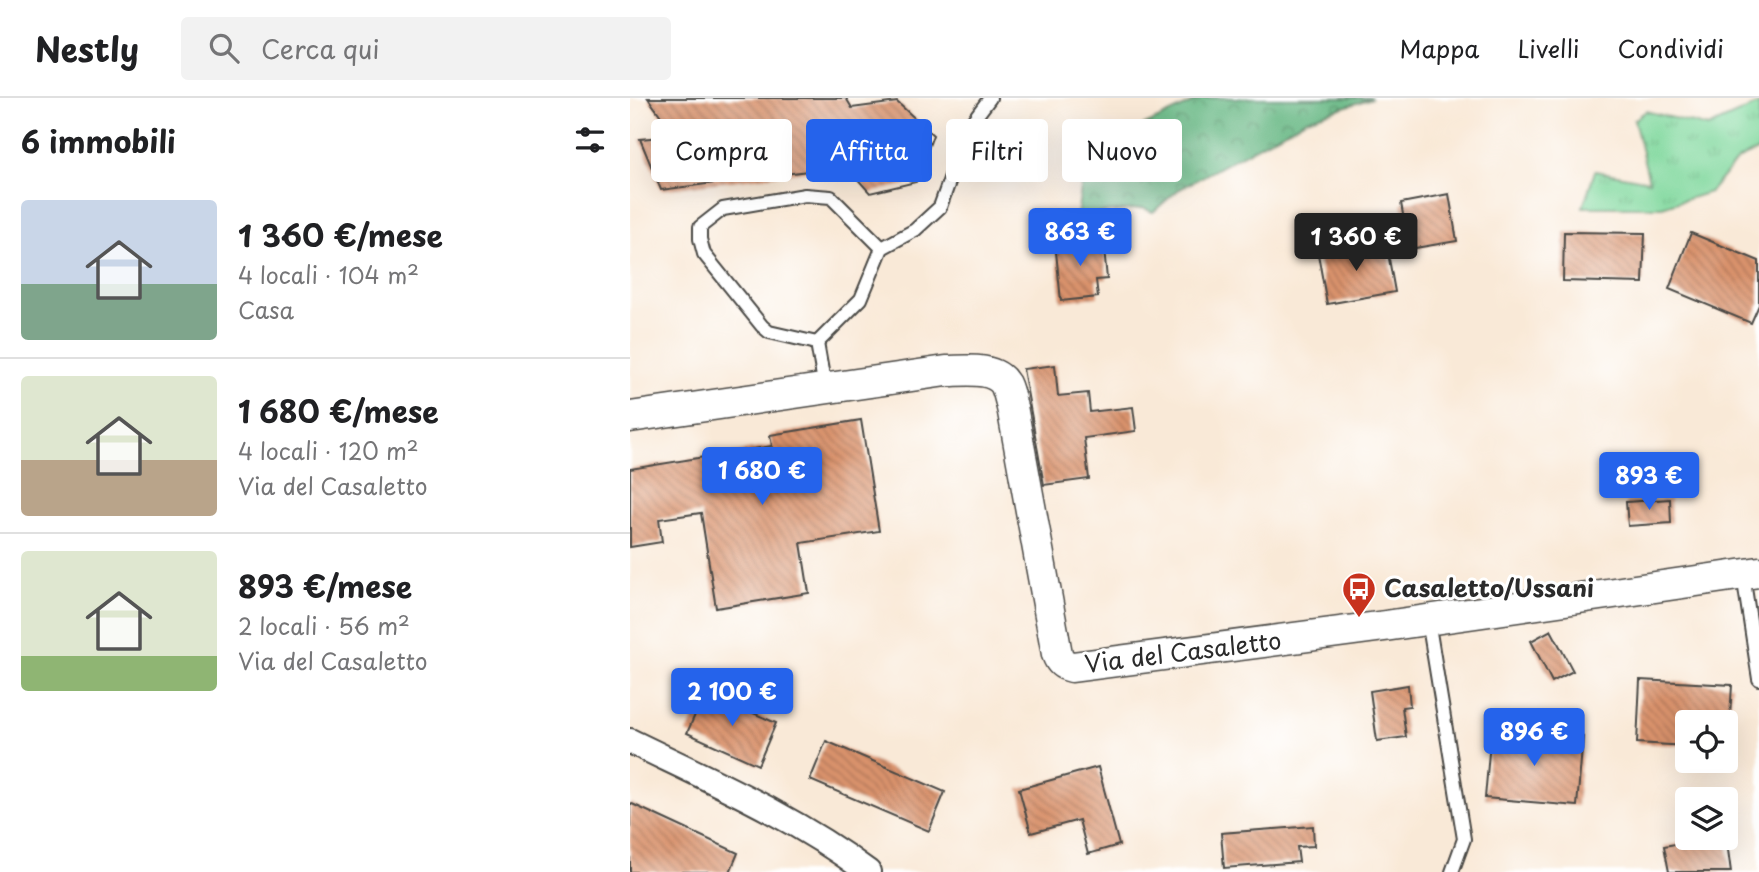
<!DOCTYPE html>
<html lang="it">
<meta charset="utf-8">
<style>
:root{--surface:#fff;--page:#f2f2f2;--text:#202124;--muted:#757577;--line:#e0e0e0;--accent:#2563eb}
body{margin:0;font-family:"Playpen Sans",sans-serif;background:var(--page);color:var(--text);height:100vh;display:flex;flex-direction:column;font-size:26px;white-space:nowrap}
*{box-sizing:border-box;margin:0}
p{font-size:23px;color:var(--muted)}
.icon{flex:none;width:38px;height:38px;fill:none;stroke:currentColor;stroke-width:2;stroke-linecap:round;stroke-linejoin:round}
.map{position:relative;flex:1;overflow:hidden}
.panel{display:flex;flex-direction:column;background:var(--surface);width:630px}
.panel>*{flex:none}
.top-card{position:absolute;left:21px;top:21px;width:665px;height:63px;display:flex;gap:14px}
.controls{position:absolute;left:1045px;top:612px;display:grid;gap:14px}
.controls a{display:grid;place-items:center;width:63px;height:63px;border-radius:7px;background:var(--surface);box-shadow:0 7px 28px #0002;font-size:35px}
.price{position:absolute;translate:-50% -60px;padding:0 16px;border-radius:7px;background:var(--accent);color:#fff;font-size:23px;line-height:46px;filter:drop-shadow(0 2px 4px #0008)}
.price::after{content:'';position:absolute;left:50%;top:42px;width:21px;height:16px;margin-left:-10px;background:inherit;clip-path:polygon(0 0,100% 0,50% 100%)}
.price.current{background:#222;color:#fff}
ul{padding:0;list-style:none}
li{display:flex;align-items:center;gap:21px;height:175px;padding:0 21px}
li+li{border-top:2px solid var(--line)}
li span{display:grid;place-items:center;flex:none;width:196px;height:140px;border-radius:7px;color:#555}
li>.icon{margin-inline-start:auto}
span .icon{width:84px;height:84px;fill:#fffc;stroke-width:1}
li b{font-size:30px}
h2{display:flex;justify-content:space-between;align-items:center;height:84px;padding:0 21px;font-size:30px}
.tag{padding:0 24px;border-radius:7px;background:var(--surface);box-shadow:0 7px 28px #0002;font-size:24px;line-height:63px}
.tag.current{background:var(--accent);color:#fff}
header{display:flex;align-items:center;gap:42px;box-sizing:border-box;height:98px;padding:0 35px;background:var(--surface);border-bottom:2px solid var(--line)}
header strong{font-size:33px}
nav{display:flex;gap:38px;margin-inline-start:auto;font-size:24px}
.search{width:490px;height:63px;background:var(--page);display:flex;align-items:center;gap:18px;box-sizing:border-box;padding:0 24px;border-radius:7px;color:var(--muted);font-size:26px}
main{display:flex;flex:1;min-height:0}
.map>svg:first-child{display:block}
.grass{fill:url(#grass-tufts);stroke:#568264;stroke-width:2}
.forest{fill:url(#forest-crowns);stroke:#4a7258;stroke-width:2}
.building{fill:url(#building-back-hatch)}
.lines{fill:none;stroke-linecap:round;stroke-linejoin:round}
.service-casing{stroke:#4a4845;stroke-width:16}
.minor-casing{stroke:#4a4845;stroke-width:28}
.tertiary-casing{stroke:#4a4845;stroke-width:33}
.service{stroke:#fff;stroke-width:12}
.minor{stroke:#fff;stroke-width:24}
.tertiary{stroke:#fff;stroke-width:30}
.labels{text-anchor:middle;stroke-width:6;stroke-linejoin:round;paint-order:stroke}
.poi-label{font-size:24px;font-weight:bold;fill:#2b2b2b;stroke:#fff;text-anchor:start}
.street-label{font-size:24px;fill:#2b2b2b;stroke:#fff}
</style>
<header>
<strong>Nestly</strong>
<div class="search"><svg class="icon" aria-label="search" viewBox="0 0 24 24"><circle cx="10" cy="10" r="6"/><path d="M15 15l6 6"/></svg>Cerca qui</div>
<nav><a>Mappa</a><a>Livelli</a><a>Condividi</a></nav>
</header>
<main>
<section class="panel">
<h2>6 immobili<svg class="icon" aria-label="filters" viewBox="0 0 24 24"><path d="M4 7h16M4 17h16"/><circle cx="9" cy="7" r="2"/><circle cx="15" cy="17" r="2"/></svg></h2>
<ul>
<li><span style="background:linear-gradient(#c9d6e8 60%,#7fa58c 0)"><svg class="icon" aria-label="home" viewBox="0 0 24 24"><path d="M3 11l9-7 9 7M6 9v11h12V9"/></svg></span><div><b>1 360 €/mese</b><p>4 locali · 104 m²</p><p>Casa</p></div></li>
<li><span style="background:linear-gradient(#dfe7d0 60%,#b9a48a 0)"><svg class="icon" aria-label="home" viewBox="0 0 24 24"><path d="M3 11l9-7 9 7M6 9v11h12V9"/></svg></span><div><b>1 680 €/mese</b><p>4 locali · 120 m²</p><p>Via del Casaletto</p></div></li>
<li><span style="background:linear-gradient(#dfe7d0 75%,#8fb573 0)"><svg class="icon" aria-label="home" viewBox="0 0 24 24"><path d="M3 11l9-7 9 7M6 9v11h12V9"/></svg></span><div><b>893 €/mese</b><p>2 locali · 56 m²</p><p>Via del Casaletto</p></div></li>
</ul>
</section>
<div class="map">
<svg width="1129" height="774" viewBox="0 0 1129 774">
<defs>
<pattern id="grass-tufts" width="24" height="20" patternUnits="userSpaceOnUse" patternTransform="scale(1.75)"><rect width="24" height="20" fill="#80d89d"/><path d="M3 7l-1-3M5 7V3M7 7l1-3M15 17l-1-3M17 17v-4M19 17l1-3" fill="none" stroke="#6fba87"/></pattern>
<pattern id="forest-crowns" width="20" height="18" patternUnits="userSpaceOnUse" patternTransform="scale(1.75)"><rect width="20" height="18" fill="#68b884"/><path d="M2 6a3 3 0 1 1 6 0M12 15a3 3 0 1 1 6 0" fill="none" stroke="#56966c"/></pattern>
<pattern id="building-back-hatch" width="6" height="6" patternUnits="userSpaceOnUse" patternTransform="scale(1.75)"><rect width="6" height="6" fill="#d9926c"/><path d="M-1 5l2 2M0 0l6 6M5-1l2 2" fill="none" stroke="#b07759"/></pattern>
</defs>
<rect width="100%" height="100%" fill="#fff"/>
<filter id="ink" filterUnits="userSpaceOnUse"><feTurbulence type="fractalNoise" baseFrequency=".0143" numOctaves="2"/><feDisplacementMap in="SourceGraphic" scale="14" xChannelSelector="R" yChannelSelector="G"/><feConvolveMatrix kernelMatrix="1 2 1 2 8 2 1 2 1" color-interpolation-filters="sRGB"/></filter>
<filter id="wash" filterUnits="userSpaceOnUse"><feTurbulence type="fractalNoise" baseFrequency=".00686" numOctaves="4" result="noise"/><feDisplacementMap in="SourceGraphic" scale="28" xChannelSelector="R" yChannelSelector="G"/><feGaussianBlur stdDeviation="1.57" result="paint"/><feColorMatrix in="noise" values="0 0 0 0 0 0 0 0 0 0 0 0 0 0 0 0 0 1.4 0 .05"/><feComposite in="paint" operator="in"/></filter>
<g filter="url(#wash)">
<rect width="100%" height="100%" fill="#f9e9d7"/>
<!-- grass -->
<path class="grass" d="M1129,6V52L1107,62L1080,94L1032,109H953L965,73L1019,83L1004,22L1016,13L1078,29Z"/>
<!-- forest -->
<path class="forest" d="M572,0H742L677,21L548,92L523,114L513,110L447,118L456,55Z"/>
<g id="blocks">
<!-- building -->
<g class="building">
<path d="M18,0H216L222,10L267,4L303,37L286,84L240,95L216,68L31,92L10,41L45,38Z"/>
<path d="M819,96L827,143L779,151L771,105Z"/>
<path d="M934,134L1015,135L1013,185L933,183Z"/>
<path d="M1061,135L1129,163V207L1121,225L1039,191Z"/>
<path d="M473,140L477,181L466,182L468,199L431,203L425,144Z"/>
<path d="M756,144L765,194L697,206L688,156Z"/>
<path d="M425,267L428,298L458,295L460,314L503,309L506,333L454,340L459,381L414,387L393,271Z"/>
<path d="M231,322L249,433L171,445L179,495L86,510L71,415L29,421L32,444L0,449V371L142,348L140,337Z"/>
<path d="M1040,401L1041,425L998,428L996,404Z"/>
<path d="M921,532L943,573L922,584L901,543Z"/>
<path d="M1010,582L1102,587L1098,650H1096V625H1057V648L1007,645Z"/>
<path d="M778,587L780,608L772,609L776,639L747,643L740,593Z"/>
<path d="M75,594L146,625L128,667L57,635Z"/>
<path d="M861,632L953,639L947,708L855,700Z"/>
<path d="M196,643L315,694L299,733L180,682Z"/>
<path d="M468,669L489,747L458,756L449,722L401,735L389,691Z"/>
<path d="M0,705L108,755L100,774H0Z"/>
<path d="M683,728L684,748L667,749L669,764L594,770L591,735Z"/>
<path d="M1096,737L1101,774H1039L1034,748L1078,740H1096Z"/>
</g>
</g>
</g>
<g filter="url(#ink)">
<use href="#blocks" fill-opacity="0" stroke="#4a4845" stroke-width="2"/>
<g class="lines">
<!-- service casing -->
<g class="service-casing">
<g id="service">
<path d="M187,245L139,234L132,228L74,156L70,141V129L93,111L175,97L201,99L252,150"/>
<path d="M187,245L231,201L252,150L285,132L310,109L339,28L360,0"/>
<path d="M187,245L195,290"/>
<path d="M1113,477L1129,581"/>
<path d="M798,522L834,741L822,774"/>
</g>
</g>
<!-- minor casing -->
<g class="minor-casing">
<path id="minor" d="M0,643C82,683 165,719 238,774"/>
</g>
<!-- tertiary casing -->
<g class="tertiary-casing">
<path id="tertiary" d="M0,319L316,273C334,273 364,268 375,286C379,294 381,306 383,314L427,556C430,564 433,567 442,569L755,528L1129,474"/>
</g>
<!-- service -->
<use href="#service" class="service"/>
<!-- minor -->
<use href="#minor" class="minor"/>
<!-- tertiary -->
<use href="#tertiary" class="tertiary"/>
</g>
</g>
<!-- icons -->
<defs>
<g id="bus-pin" transform="scale(1.75)"><path d="M0 17L-7.5 6A9.5 9.5 0 1 1 7.5 6Z" fill="#c8321e" stroke="#fff"/><path d="M-5-6H5V4H4V6H2V4H-2V6H-4V4H-5ZM-3.5-4V0h7V-4ZM-3.5 1.2v1.5H-2V1.2ZM2 1.2v1.5H3.5V1.2Z" fill="#fff"/></g>
</defs>
<g fill-rule="evenodd">
<use href="#bus-pin" x="729" y="491"/>
</g>
<g class="labels">
<!-- poi labels -->
<g class="poi-label">
<text x="754" y="499">Casaletto/Ussani</text>
</g>
<!-- street labels -->
<g class="street-label">
<text transform="translate(553 555) rotate(-7)" y="8">Via del Casaletto</text>
</g>
</g>
</svg>
<div class="controls">
<a><svg class="icon" aria-label="locate" viewBox="0 0 24 24"><circle cx="12" cy="12" r="6"/><path d="M12 2v4M12 18v4M2 12h4M18 12h4"/></svg></a>
<a><svg class="icon" aria-label="layers" viewBox="0 0 24 24"><path d="M12 4l9 5-9 5-9-5zM3 14l9 5 9-5"/></svg></a>
</div>
<b class="price" style="left:450px;top:170px">863 €</b>
<b class="price current" style="left:726px;top:175px">1 360 €</b>
<b class="price" style="left:132px;top:409px">1 680 €</b>
<b class="price" style="left:1019px;top:414px">893 €</b>
<b class="price" style="left:102px;top:630px">2 100 €</b>
<b class="price" style="left:904px;top:670px">896 €</b>
<div class="top-card">
<a class="tag">Compra</a>
<a class="tag current">Affitta</a>
<a class="tag">Filtri</a>
<a class="tag">Nuovo</a>
</div>
</div>
</main>
